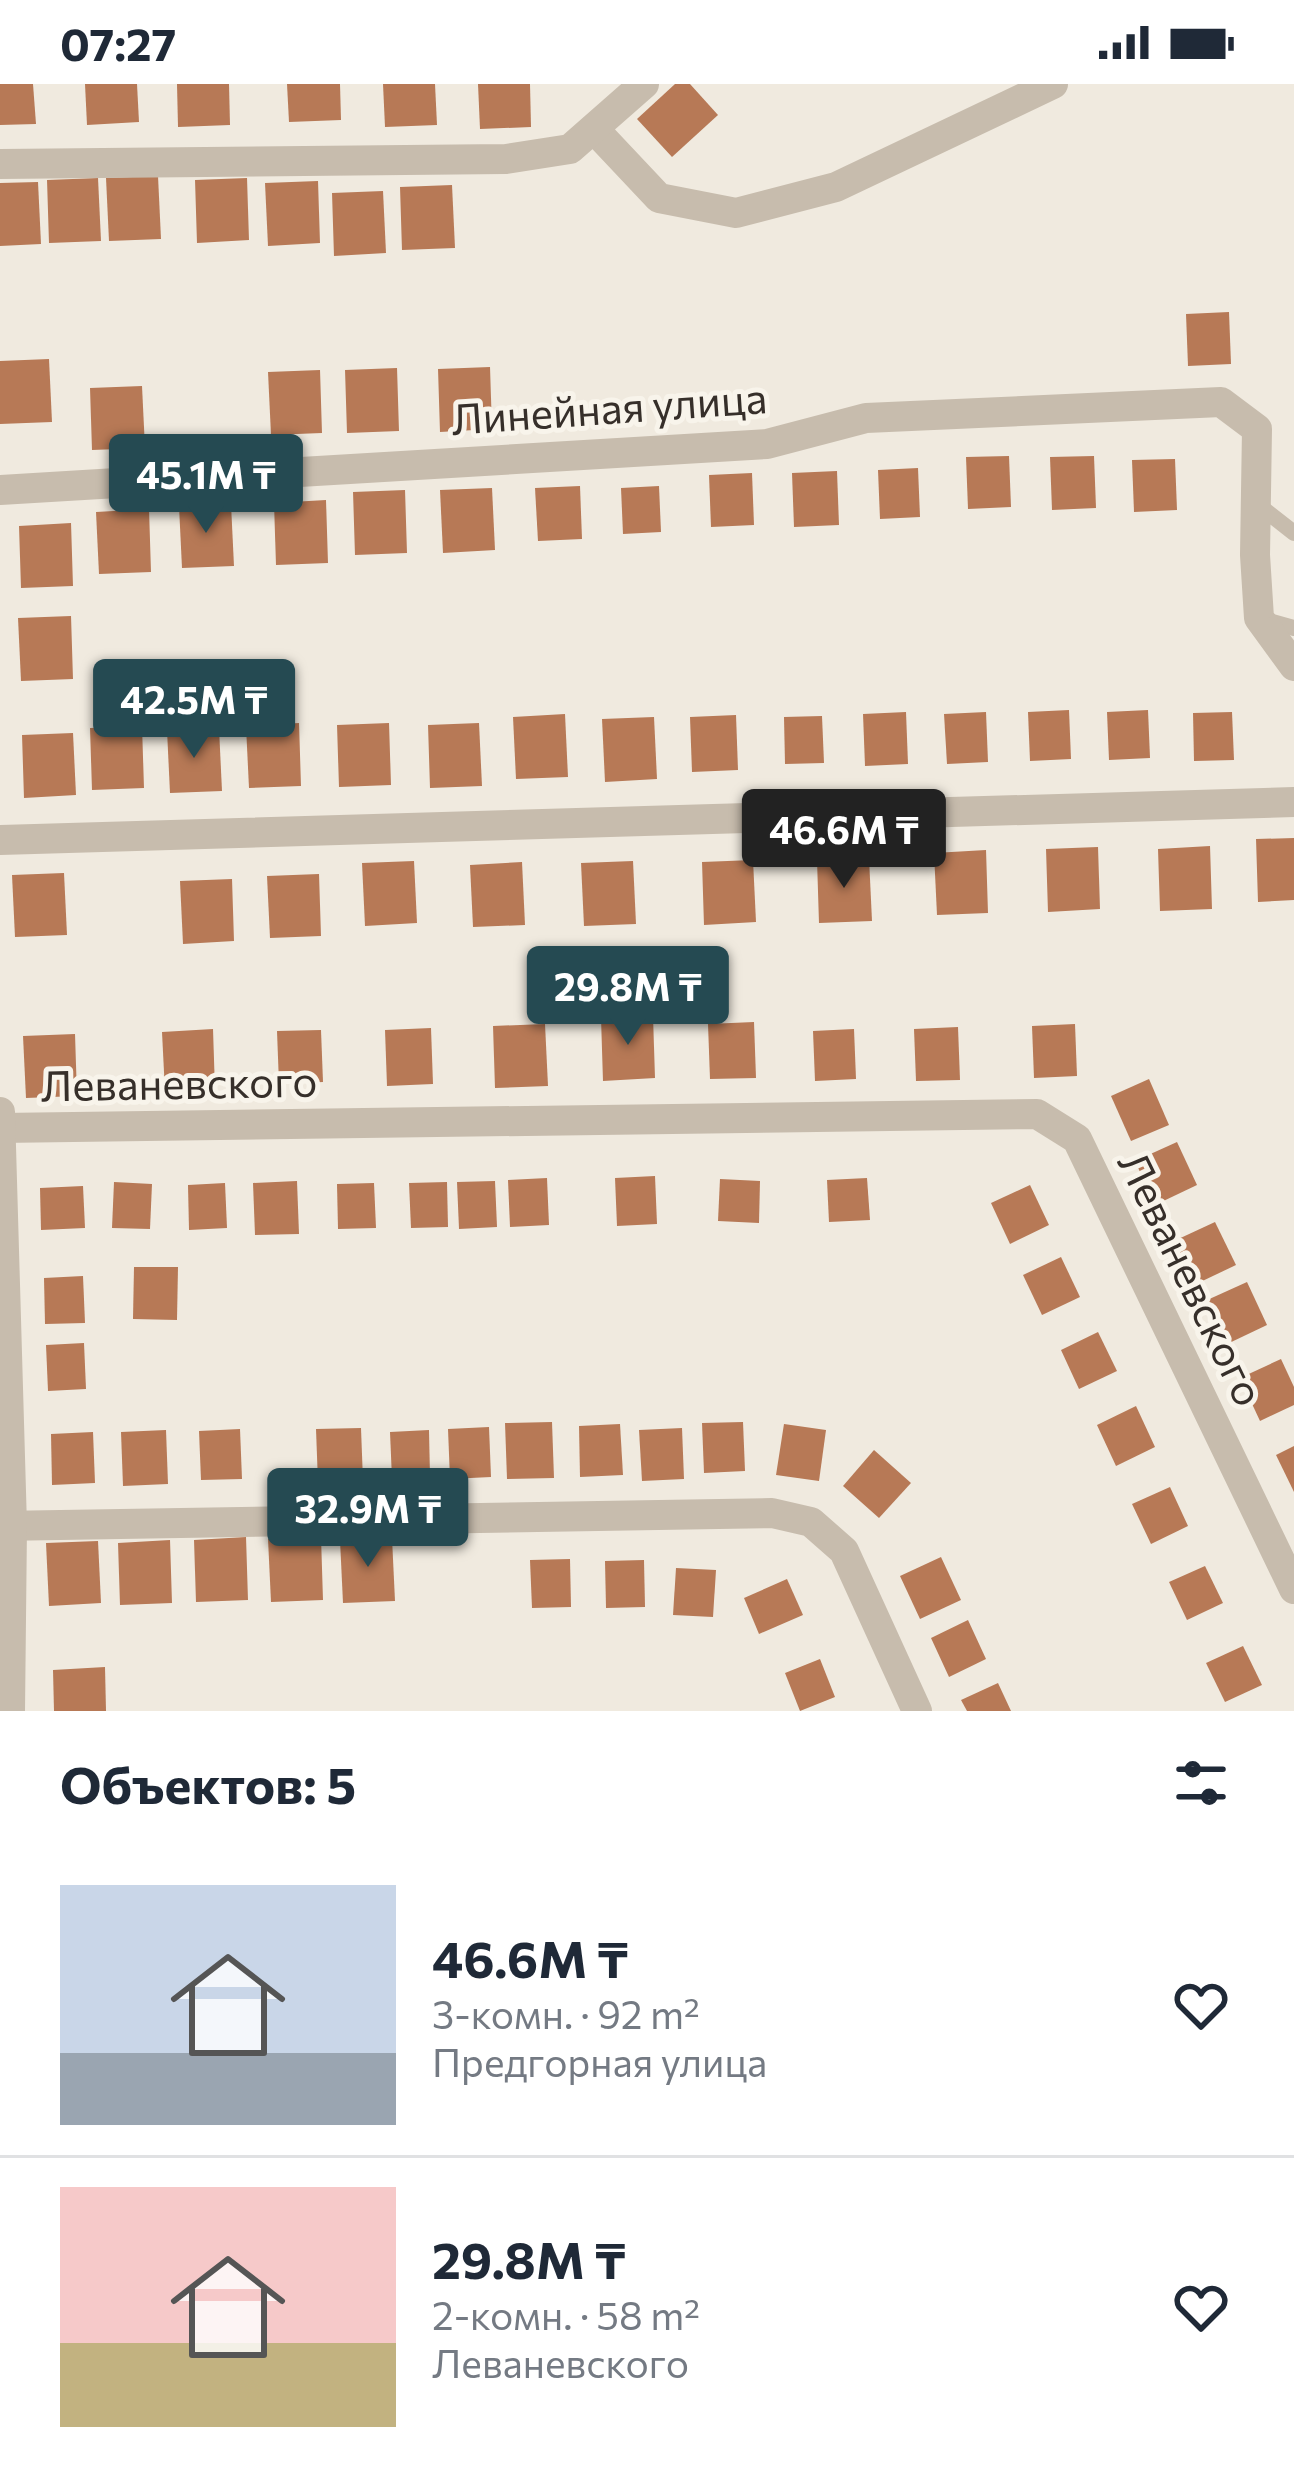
<!DOCTYPE html>
<html lang="ru">
<meta charset="utf-8">
<style>
:root{--surface:#fff;--page:#f6f6f7;--text:#1f2937;--muted:#747a83;--line:#e0e1e3;--accent:#254a52}
body{margin:0;font-family:Commissioner,sans-serif;background:var(--page);color:var(--text);height:100vh;display:flex;flex-direction:column;font-size:45px;white-space:nowrap}
*{box-sizing:border-box;margin:0}
p{font-size:39px;color:var(--muted)}
.icon{flex:none;width:66px;height:66px;fill:none;stroke:currentColor;stroke-width:2;stroke-linecap:round;stroke-linejoin:round}
.map{position:relative;height:1627px;overflow:hidden}
.side{display:flex;flex-direction:column;background:var(--surface);flex:1}
.side>*{flex:none}
.price{position:absolute;translate:-50% -102px;padding:0 27px;border-radius:12px;background:var(--accent);color:#fff;font-size:39px;line-height:78px;filter:drop-shadow(0 3px 6px #0008)}
.price::after{content:'';position:absolute;left:50%;top:72px;width:36px;height:27px;margin-left:-18px;background:inherit;clip-path:polygon(0 0,100% 0,50% 100%)}
.price.active{background:#222;color:#fff}
ul{padding:0;list-style:none}
li{display:flex;align-items:center;gap:36px;height:300px;padding:0 60px}
li+li{border-top:3px solid var(--line)}
li span{display:grid;place-items:center;flex:none;width:336px;height:240px;border-radius:0px;color:#555}
li>.icon{margin-inline-start:auto}
span .icon{width:144px;height:144px;fill:#fffc;stroke-width:1}
li b{font-size:51px}
h2{display:flex;justify-content:space-between;align-items:center;height:144px;padding:0 60px;font-size:51px}
.status{display:flex;justify-content:space-between;align-items:center;height:84px;padding:0 60px;background:var(--surface);direction:ltr}
.status svg{height:33px;fill:currentColor}
.map>svg:first-child{display:block}
.building{fill:#b77956}
.lines{fill:none;stroke-linecap:round;stroke-linejoin:round}
.service{stroke:#c7bcad;stroke-width:16}
.minor{stroke:#c7bcad;stroke-width:30}
.tertiary{stroke:#c7bcad;stroke-width:30}
.labels{text-anchor:middle;stroke-width:10;stroke-linejoin:round;paint-order:stroke}
.street-label{font-size:42px;fill:#362f2a;stroke:#f8f4eb}
</style>
<div class="status"><b>07:27</b><svg viewBox="0 0 49 12"><path d="M0 12V9h3v3zM5 12V6h3v6zM10 12V3h3v9zM15 12V0h3v12zM26 1h20v11H26zM47 4h2v5h-2z"/></svg></div>
<div class="map">
<svg width="1294" height="1627" viewBox="0 0 1294 1627">
<rect width="100%" height="100%" fill="#f0eadf"/>
<!-- building -->
<g class="building">
<path d="M0,0H33L36,40L0,41Z"/>
<path d="M85,0H137L139,38L87,41Z"/>
<path d="M177,0H229L230,41L178,43Z"/>
<path d="M287,0H340L341,36L289,38Z"/>
<path d="M383,0H435L437,41L385,43Z"/>
<path d="M478,0H530L531,43L480,45Z"/>
<path d="M675,0H690L718,31L672,73L637,35Z"/>
<path d="M158,92L161,155L109,157L106,94Z"/>
<path d="M98,94L101,157L49,159L47,96Z"/>
<path d="M247,94L249,156L197,159L195,96Z"/>
<path d="M318,97L320,159L268,162L265,99Z"/>
<path d="M38,98L41,160L0,162V99Z"/>
<path d="M452,101L455,164L402,166L400,103Z"/>
<path d="M383,107L386,169L334,172L332,109Z"/>
<path d="M1229,228L1231,280L1188,282L1186,230Z"/>
<path d="M49,275L52,338L0,340V277Z"/>
<path d="M490,283L492,345L440,348L438,285Z"/>
<path d="M397,284L399,347L347,349L345,286Z"/>
<path d="M320,286L322,349L271,351L268,288Z"/>
<path d="M142,302L145,364L92,366L90,304Z"/>
<path d="M1009,372L1011,423L968,425L966,373Z"/>
<path d="M1094,372L1096,424L1052,426L1050,373Z"/>
<path d="M1175,375L1177,426L1134,428L1132,376Z"/>
<path d="M918,384L920,433L880,435L878,386Z"/>
<path d="M837,387L839,441L794,443L792,389Z"/>
<path d="M752,389L754,441L711,443L709,391Z"/>
<path d="M580,402L582,455L538,457L535,404Z"/>
<path d="M659,402L661,448L623,450L621,404Z"/>
<path d="M492,404L495,466L443,469L440,406Z"/>
<path d="M405,406L407,469L355,471L353,408Z"/>
<path d="M326,416L328,479L276,481L274,419Z"/>
<path d="M231,420L234,482L182,484L179,422Z"/>
<path d="M149,425L151,488L99,490L96,428Z"/>
<path d="M71,439L73,502L21,504L19,442Z"/>
<path d="M71,532L73,595L21,597L18,534Z"/>
<path d="M1069,626L1071,675L1030,677L1028,628Z"/>
<path d="M1148,626L1150,674L1109,676L1107,628Z"/>
<path d="M906,628L908,680L865,682L863,630Z"/>
<path d="M986,628L988,678L947,680L944,630Z"/>
<path d="M1232,628L1234,676L1194,677L1193,629Z"/>
<path d="M565,630L568,693L516,695L513,633Z"/>
<path d="M736,631L738,686L692,688L690,633Z"/>
<path d="M822,632L824,679L785,680L784,633Z"/>
<path d="M654,633L657,695L605,698L602,635Z"/>
<path d="M299,639L301,702L249,704L246,642Z"/>
<path d="M389,639L391,701L339,703L337,641Z"/>
<path d="M479,639L482,702L430,704L428,641Z"/>
<path d="M142,642L144,704L92,706L90,644Z"/>
<path d="M219,644L222,707L170,709L167,646Z"/>
<path d="M73,649L76,711L24,714L22,651Z"/>
<path d="M1294,754V816L1258,818L1256,755Z"/>
<path d="M1210,762L1212,825L1160,827L1158,765Z"/>
<path d="M1098,763L1100,825L1048,828L1046,765Z"/>
<path d="M986,766L988,829L937,831L934,769Z"/>
<path d="M869,774L872,837L819,839L817,776Z"/>
<path d="M753,776L756,838L704,841L702,778Z"/>
<path d="M414,777L417,839L365,842L362,779Z"/>
<path d="M633,777L636,840L584,842L581,779Z"/>
<path d="M522,778L525,841L473,843L470,781Z"/>
<path d="M64,789L67,851L15,853L12,791Z"/>
<path d="M319,790L321,852L270,854L267,792Z"/>
<path d="M232,795L234,857L183,860L180,797Z"/>
<path d="M653,932L655,994L603,997L601,934Z"/>
<path d="M754,938L756,994L710,995L708,940Z"/>
<path d="M545,940L548,1002L495,1004L493,942Z"/>
<path d="M1075,940L1077,992L1034,994L1032,942Z"/>
<path d="M958,943L960,996L916,997L914,945Z"/>
<path d="M431,944L433,1000L387,1002L385,946Z"/>
<path d="M213,945L215,1006L165,1008L162,948Z"/>
<path d="M854,945L856,995L815,997L813,947Z"/>
<path d="M321,946L323,998L279,1000L277,947Z"/>
<path d="M75,950L77,1012L26,1014L23,952Z"/>
<path d="M1149,995L1169,1041L1131,1057L1111,1012Z"/>
<path d="M1177,1058L1197,1101L1155,1121L1135,1077Z"/>
<path d="M655,1092L657,1140L617,1142L615,1094Z"/>
<path d="M547,1094L549,1141L510,1143L508,1096Z"/>
<path d="M867,1094L870,1136L829,1138L827,1096Z"/>
<path d="M720,1095L760,1097L759,1139L718,1137Z"/>
<path d="M297,1097L299,1150L255,1151L253,1099Z"/>
<path d="M495,1097L497,1143L459,1145L457,1098Z"/>
<path d="M114,1098L152,1100L150,1145L112,1144Z"/>
<path d="M447,1098L448,1143L411,1144L409,1099Z"/>
<path d="M225,1099L227,1144L189,1146L188,1101Z"/>
<path d="M374,1099L376,1144L338,1145L337,1100Z"/>
<path d="M1030,1101L1049,1141L1010,1160L991,1119Z"/>
<path d="M83,1102L85,1144L41,1146L40,1104Z"/>
<path d="M1215,1138L1236,1181L1194,1201L1174,1157Z"/>
<path d="M1061,1173L1080,1213L1042,1231L1023,1191Z"/>
<path d="M134,1183H178L177,1236L133,1235Z"/>
<path d="M83,1192L85,1239L45,1240L44,1194Z"/>
<path d="M1247,1198L1267,1241L1225,1261L1205,1217Z"/>
<path d="M1098,1248L1117,1287L1079,1305L1061,1266Z"/>
<path d="M84,1259L86,1305L48,1307L46,1261Z"/>
<path d="M1281,1275L1294,1303V1321L1260,1337L1240,1294Z"/>
<path d="M1136,1322L1155,1363L1116,1382L1097,1341Z"/>
<path d="M552,1338L554,1394L507,1395L505,1339Z"/>
<path d="M743,1338L745,1387L704,1389L702,1339Z"/>
<path d="M620,1340L623,1391L580,1393L579,1342Z"/>
<path d="M784,1340L826,1346L819,1397L776,1391Z"/>
<path d="M489,1343L491,1393L450,1395L448,1345Z"/>
<path d="M361,1344L363,1397L318,1399L316,1345Z"/>
<path d="M682,1344L684,1395L642,1397L639,1346Z"/>
<path d="M240,1345L242,1395L201,1396L199,1347Z"/>
<path d="M166,1346L168,1400L123,1402L121,1348Z"/>
<path d="M429,1346L430,1393L392,1395L390,1348Z"/>
<path d="M93,1348L95,1399L52,1401L51,1350Z"/>
<path d="M1294,1362V1408L1276,1371Z"/>
<path d="M874,1366L911,1399L879,1434L843,1402Z"/>
<path d="M1170,1403L1188,1442L1151,1460L1132,1420Z"/>
<path d="M246,1453L248,1516L196,1518L194,1456Z"/>
<path d="M321,1453L323,1516L271,1518L268,1455Z"/>
<path d="M392,1454L395,1517L343,1519L340,1456Z"/>
<path d="M170,1456L172,1519L120,1521L118,1459Z"/>
<path d="M98,1457L101,1519L49,1522L46,1459Z"/>
<path d="M941,1473L961,1516L920,1535L900,1492Z"/>
<path d="M570,1475L571,1523L532,1524L530,1476Z"/>
<path d="M644,1476L645,1523L606,1524L605,1477Z"/>
<path d="M1205,1482L1223,1519L1187,1536L1169,1498Z"/>
<path d="M676,1484L716,1486L713,1533L673,1531Z"/>
<path d="M787,1495L803,1531L759,1550L744,1514Z"/>
<path d="M968,1536L986,1575L949,1593L931,1554Z"/>
<path d="M1243,1562L1262,1601L1225,1618L1206,1579Z"/>
<path d="M820,1575L835,1613L800,1627L785,1589Z"/>
<path d="M105,1583L106,1627H54L53,1586Z"/>
<path d="M998,1599L1011,1627H967L961,1616Z"/>
</g>
<g class="lines">
<!-- service -->
<g class="service">
<path d="M1257,420L1294,449"/>
<path d="M1265,536L1294,544"/>
</g>
<!-- minor -->
<g class="minor">
<path d="M594,45L659,114L736,129L836,103L1053,0"/>
<path d="M0,80L506,75L570,65L644,0"/>
<path d="M0,406L767,360L866,334L1221,318L1257,345L1255,471L1259,534L1294,582"/>
<path d="M0,756L1294,718"/>
<path d="M0,1044L1037,1030L1077,1055L1294,1505"/>
<path d="M0,1442L772,1429L811,1438L844,1467L917,1627"/>
</g>
<!-- tertiary -->
<path class="tertiary" d="M0,1028L12,1442L10,1627"/>
</g>
<g class="labels">
<!-- street labels -->
<g class="street-label">
<text transform="translate(609 325) rotate(-4)" y="15">Линейная улица</text>
<text transform="translate(179 1000) rotate(-1)" y="15">Леваневского</text>
<text transform="translate(1191 1195) rotate(64)" y="15">Леваневского</text>
</g>
</g>
</svg>
<b class="price" style="left:206px;top:452px">45.1M ₸</b>
<b class="price" style="left:194px;top:677px">42.5M ₸</b>
<b class="price active" style="left:844px;top:807px">46.6M ₸</b>
<b class="price" style="left:628px;top:964px">29.8M ₸</b>
<b class="price" style="left:368px;top:1486px">32.9M ₸</b>
</div>
<section class="side">
<h2>Объектов: 5<svg class="icon" aria-label="filters" viewBox="0 0 24 24"><path d="M4 7h16M4 17h16"/><circle cx="9" cy="7" r="2"/><circle cx="15" cy="17" r="2"/></svg></h2>
<ul>
<li><span style="background:linear-gradient(#c9d6e8 70%,#9aa5b1 0)"><svg class="icon" aria-label="home" viewBox="0 0 24 24"><path d="M3 11l9-7 9 7M6 9v11h12V9"/></svg></span><div><b>46.6M ₸</b><p>3-комн. · 92 m²</p><p>Предгорная улица</p></div><svg class="icon" aria-label="heart" viewBox="0 0 24 24"><path d="M12 20l-8-8c-3-5 5-10 8-4 3-6 11-1 8 4z"/></svg></li>
<li><span style="background:linear-gradient(#f6c9c9 65%,#c2b280 0)"><svg class="icon" aria-label="home" viewBox="0 0 24 24"><path d="M3 11l9-7 9 7M6 9v11h12V9"/></svg></span><div><b>29.8M ₸</b><p>2-комн. · 58 m²</p><p>Леваневского</p></div><svg class="icon" aria-label="heart" viewBox="0 0 24 24"><path d="M12 20l-8-8c-3-5 5-10 8-4 3-6 11-1 8 4z"/></svg></li>
</ul>
</section>
